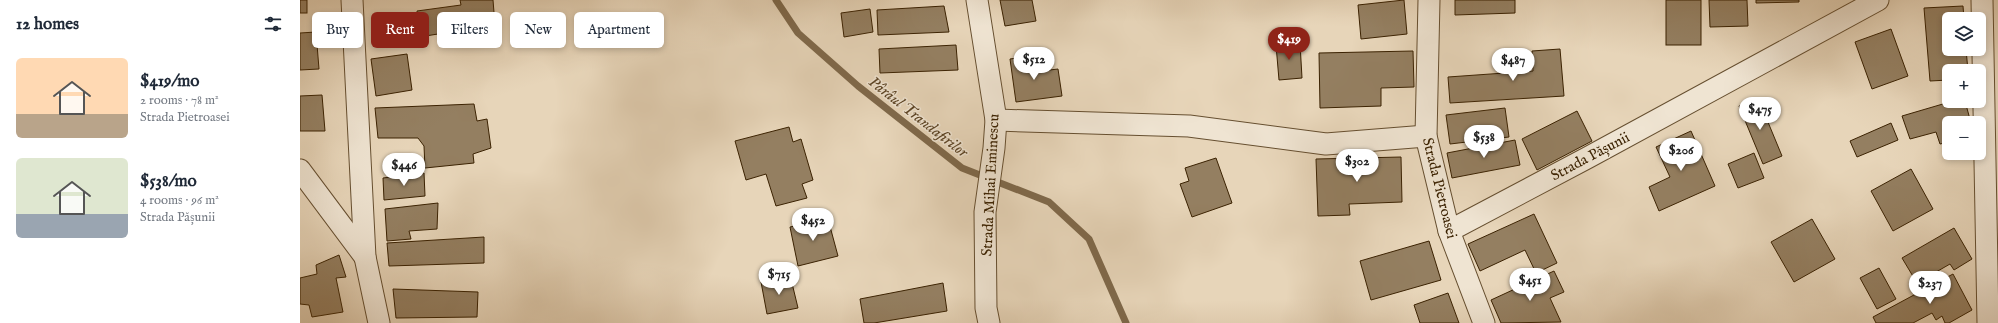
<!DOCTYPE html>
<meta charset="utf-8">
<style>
:root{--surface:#fff;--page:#f6f6f7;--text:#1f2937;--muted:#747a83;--accent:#8f2418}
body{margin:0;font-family:"IM FELL English",serif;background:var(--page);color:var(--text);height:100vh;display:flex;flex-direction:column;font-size:15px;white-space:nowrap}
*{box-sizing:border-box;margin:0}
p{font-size:13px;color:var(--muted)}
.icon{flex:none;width:22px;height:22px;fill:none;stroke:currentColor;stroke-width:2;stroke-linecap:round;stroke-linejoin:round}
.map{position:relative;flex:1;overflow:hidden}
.side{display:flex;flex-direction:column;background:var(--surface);width:300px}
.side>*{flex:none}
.hud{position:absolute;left:12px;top:12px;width:380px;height:36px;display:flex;gap:8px}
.tools{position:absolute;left:1642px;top:12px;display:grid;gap:8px}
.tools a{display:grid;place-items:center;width:44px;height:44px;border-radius:6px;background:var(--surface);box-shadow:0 2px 6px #0003;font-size:20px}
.price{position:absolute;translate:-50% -34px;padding:0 9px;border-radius:14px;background:#fff;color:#222;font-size:13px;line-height:26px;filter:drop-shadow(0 1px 2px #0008)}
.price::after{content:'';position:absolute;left:50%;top:24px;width:12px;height:9px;margin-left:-6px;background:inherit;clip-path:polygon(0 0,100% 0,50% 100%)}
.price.on{background:var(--accent);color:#fff}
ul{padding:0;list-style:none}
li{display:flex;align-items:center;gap:12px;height:100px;padding:0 16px}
li span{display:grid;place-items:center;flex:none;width:112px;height:80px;border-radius:6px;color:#555}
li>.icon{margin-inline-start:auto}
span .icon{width:48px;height:48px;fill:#fffc;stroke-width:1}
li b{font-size:17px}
h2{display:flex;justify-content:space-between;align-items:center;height:48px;padding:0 16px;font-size:17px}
.tag{padding:0 14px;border-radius:6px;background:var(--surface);box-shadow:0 2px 6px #0003;font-size:14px;line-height:36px}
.tag.on{background:var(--accent);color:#fff}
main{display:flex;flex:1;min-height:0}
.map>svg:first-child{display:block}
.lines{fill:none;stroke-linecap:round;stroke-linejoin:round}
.stream{stroke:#7f694b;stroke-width:7}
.building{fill:#947f61;stroke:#3b2202}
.street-casing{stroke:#664f30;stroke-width:23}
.street{stroke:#efe4d2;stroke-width:21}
.labels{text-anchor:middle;stroke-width:3;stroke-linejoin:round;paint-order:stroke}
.street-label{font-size:15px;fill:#3b2202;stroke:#efe4d2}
.water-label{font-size:16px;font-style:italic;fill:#5d4526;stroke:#efe4d2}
</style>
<main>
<section class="side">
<h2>12 homes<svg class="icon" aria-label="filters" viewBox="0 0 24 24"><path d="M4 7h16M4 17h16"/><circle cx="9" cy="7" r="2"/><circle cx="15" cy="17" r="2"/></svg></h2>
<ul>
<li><span style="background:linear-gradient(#ffd9b3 70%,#b9a48a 0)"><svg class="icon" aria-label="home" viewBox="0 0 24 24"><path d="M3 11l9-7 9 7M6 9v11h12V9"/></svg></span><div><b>$419/mo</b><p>2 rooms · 78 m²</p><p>Strada Pietroasei</p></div></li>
<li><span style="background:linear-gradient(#dfe7d0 70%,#9aa5b1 0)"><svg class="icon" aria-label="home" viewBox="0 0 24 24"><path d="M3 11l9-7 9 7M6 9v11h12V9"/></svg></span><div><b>$538/mo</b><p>4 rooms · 96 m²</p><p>Strada Pășunii</p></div></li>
</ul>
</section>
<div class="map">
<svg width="1698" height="323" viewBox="0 0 1698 323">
<rect width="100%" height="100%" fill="#e7d5b9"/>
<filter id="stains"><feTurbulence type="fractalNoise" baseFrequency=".005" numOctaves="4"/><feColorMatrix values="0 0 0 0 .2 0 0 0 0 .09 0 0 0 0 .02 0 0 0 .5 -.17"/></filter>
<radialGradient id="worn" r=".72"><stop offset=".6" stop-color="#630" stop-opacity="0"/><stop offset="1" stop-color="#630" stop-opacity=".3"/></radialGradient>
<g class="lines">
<!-- stream -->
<path class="stream" d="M476,0L498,33L558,86L662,168L749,202L789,239L826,323"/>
</g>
<!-- building -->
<g class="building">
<rect x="0" y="0" width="7" height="13"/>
<path d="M160,0H193L195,25L119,37L117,11L161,5Z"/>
<path d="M700,0H732L736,21L705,26Z"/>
<path d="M1104,0L1107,34L1061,39L1058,5Z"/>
<path d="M1155,0H1215V13L1155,15Z"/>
<rect x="1366" y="0" width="35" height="45"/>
<path d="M1409,0H1447L1448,26L1410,27Z"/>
<path d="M1456,0H1499V2L1456,3Z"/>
<path d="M644,6L649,32L578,35L577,10Z"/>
<path d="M1663,6L1664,19H1649V49H1666L1668,71H1649V80L1630,81L1624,8Z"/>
<path d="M570,9L573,32L544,37L541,13Z"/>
<path d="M1591,29L1608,76L1572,89L1555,42Z"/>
<path d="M16,32L19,69L0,70V33Z"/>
<path d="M1000,43L1002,78L979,80L976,45Z"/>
<path d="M656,45L658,70L580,73L579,49Z"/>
<path d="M1260,49L1264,96L1150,103L1148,77L1233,71L1232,51Z"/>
<path d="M1113,51L1114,87L1081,88V106L1020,108L1019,53Z"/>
<path d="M107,54L112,90L76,96L71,59Z"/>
<path d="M731,56L733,72L758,69L762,96L716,102L710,59Z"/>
<path d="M22,95L25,131H0V96Z"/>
<path d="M1458,98L1482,156L1463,164L1439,106Z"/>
<path d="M1653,101H1665L1671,123H1649V142L1640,144L1636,132L1610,139L1602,116Z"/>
<path d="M174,104L177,121L187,119L191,148L173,154L174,163L125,168L124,146L118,138H78L75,108Z"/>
<path d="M1205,108L1209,137L1150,144L1146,115Z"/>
<path d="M1277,111L1292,141L1237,170L1222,139Z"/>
<path d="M1591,123L1598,140L1557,157L1550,141Z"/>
<path d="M489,127L493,142L501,139L513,180L502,184L507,198L476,206L466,174L446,180L435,141Z"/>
<path d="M1391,131L1415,186L1359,211L1349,187L1370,177L1356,147Z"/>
<path d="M1215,140L1220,165L1152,178L1147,153Z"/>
<path d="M1454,153L1464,178L1438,188L1428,164Z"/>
<path d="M1101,157L1102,202L1049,204L1050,215L1018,216L1016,159Z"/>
<path d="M916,158L932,203L892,217L880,184L889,181L885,168Z"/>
<path d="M1611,169L1633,209L1593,231L1571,191Z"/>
<path d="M124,173L125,196L84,200L83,178Z"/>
<path d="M138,203L137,229L109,231L111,239L87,241L85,209Z"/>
<path d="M1234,214L1257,263L1236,273L1225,250L1180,271L1168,244Z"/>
<path d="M528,219L538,256L498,266L490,227Z"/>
<path d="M1512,219L1535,259L1494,282L1471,242Z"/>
<path d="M1654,228L1672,259L1654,270L1650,264L1617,283L1602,258Z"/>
<path d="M184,237V263L89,266L87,243Z"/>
<path d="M1129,241L1141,280L1071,300L1060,261Z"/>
<path d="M39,255L46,277L36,278L43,312L12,317L9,305L0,304V278L17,274L16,265Z"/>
<path d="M1579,268L1596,299L1577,309L1560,278Z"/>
<path d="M1254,271L1264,292L1250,298L1261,322L1201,323L1191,300Z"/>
<path d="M1653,274L1672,310L1649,323H1645L1642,316L1636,320L1632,313L1613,323H1576L1573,317Z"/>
<path d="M491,279L498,308L467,314L461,282Z"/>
<path d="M643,283L647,311L574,323H564L560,299Z"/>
<path d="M93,289L178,292L177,317L96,318Z"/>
<path d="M1148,293L1159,323H1120L1114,305Z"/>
</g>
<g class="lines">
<!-- street casing -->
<g class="street-casing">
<g id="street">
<path d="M52,0L65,257L79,323"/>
<path d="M677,0L696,120L694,148L685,212L686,308L689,323"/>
<path d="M1129,0L1126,136L1149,231L1184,323"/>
<path d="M1682,0L1688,323"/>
<path d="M696,120L889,126L1026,144L1126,136"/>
<path d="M0,170L65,257"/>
<path d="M1149,231L1287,158L1578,0"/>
</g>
</g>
<!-- street -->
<use href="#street" class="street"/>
</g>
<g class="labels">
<!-- street labels -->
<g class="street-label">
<text transform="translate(1290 156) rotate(-28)" y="5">Strada Pășunii</text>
<text transform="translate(690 185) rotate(-87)" y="5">Strada Mihai Eminescu</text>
<text transform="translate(1140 188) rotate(76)" y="5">Strada Pietroasei</text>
</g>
<!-- water labels -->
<g class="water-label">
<text transform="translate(619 116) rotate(38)" y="6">Pârâul Trandafirilor</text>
</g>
</g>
<rect width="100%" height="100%" filter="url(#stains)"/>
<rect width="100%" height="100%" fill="url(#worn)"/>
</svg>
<div class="tools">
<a><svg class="icon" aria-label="layers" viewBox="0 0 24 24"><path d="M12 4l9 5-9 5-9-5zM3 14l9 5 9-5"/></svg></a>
<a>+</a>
<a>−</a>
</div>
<b class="price on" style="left:989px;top:61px">$419</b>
<b class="price" style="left:734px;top:81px">$512</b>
<b class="price" style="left:1213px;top:82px">$487</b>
<b class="price" style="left:1460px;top:131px">$475</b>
<b class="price" style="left:1184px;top:159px">$538</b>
<b class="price" style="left:1381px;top:172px">$206</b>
<b class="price" style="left:1057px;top:183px">$302</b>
<b class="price" style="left:104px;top:187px">$446</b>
<b class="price" style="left:513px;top:242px">$452</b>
<b class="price" style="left:479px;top:296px">$715</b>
<b class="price" style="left:1230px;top:302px">$451</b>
<b class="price" style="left:1630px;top:305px">$237</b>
<div class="hud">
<a class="tag">Buy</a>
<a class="tag on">Rent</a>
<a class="tag">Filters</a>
<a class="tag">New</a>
<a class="tag">Apartment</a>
</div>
</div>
</main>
